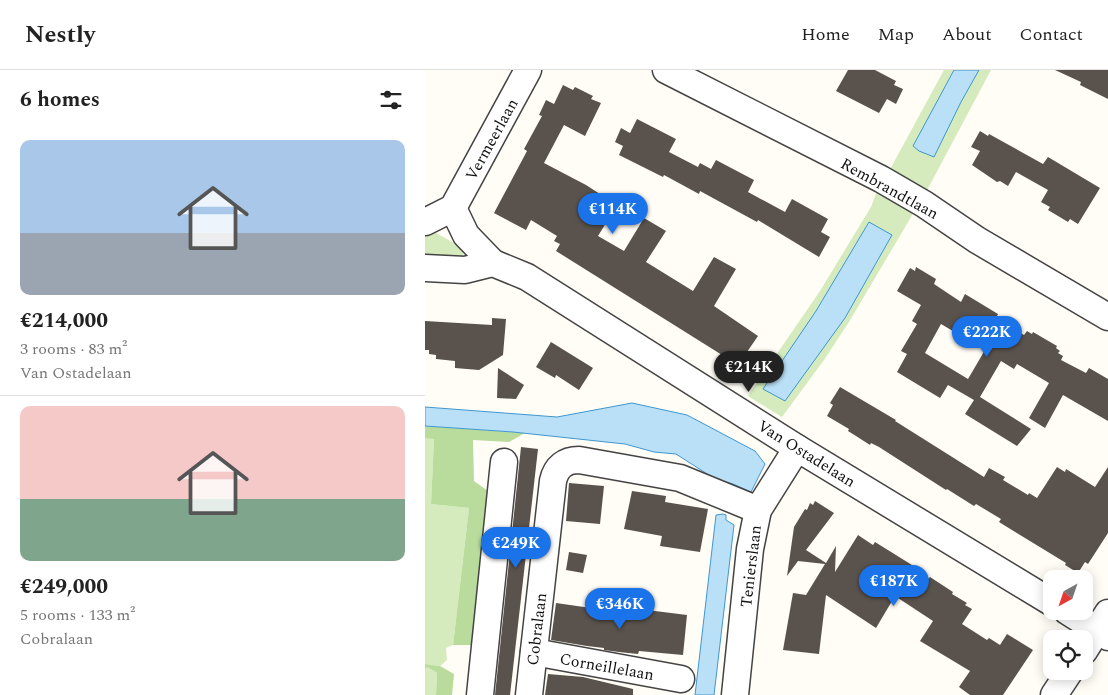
<!DOCTYPE html>
<meta charset="utf-8">
<style>
:root{--surface:#fff;--page:#f6f6f6;--text:#222;--muted:#767676;--line:#e0e0e0;--accent:#1a73e8}
body{margin:0;font-family:Spectral,serif;background:var(--page);color:var(--text);height:100vh;display:flex;flex-direction:column;font-size:19px;white-space:nowrap}
*{box-sizing:border-box;margin:0}
p{font-size:16px;color:var(--muted)}
.icon{flex:none;width:28px;height:28px;fill:none;stroke:currentColor;stroke-width:2;stroke-linecap:round;stroke-linejoin:round}
.map{position:relative;flex:1;overflow:hidden}
.details{display:flex;flex-direction:column;background:var(--surface);width:425px}
.details>*{flex:none}
.needle{width:32px;rotate:220deg}
.buttons{position:absolute;left:618px;top:500px;display:grid;gap:10px}
.buttons a{display:grid;place-items:center;width:50px;height:50px;border-radius:10px;background:var(--surface);box-shadow:0 2px 12px #0003;font-size:25px}
.price{position:absolute;translate:-50% -42px;padding:0 11px;border-radius:18px;background:var(--accent);color:#fff;font-size:16px;line-height:32px;filter:drop-shadow(0 1px 2px #0008)}
.price::after{content:'';position:absolute;left:50%;top:30px;width:15px;height:11px;margin-left:-8px;background:inherit;clip-path:polygon(0 0,100% 0,50% 100%)}
.price.on{background:#222;color:#fff}
ul{padding:0;list-style:none}
li{display:grid;align-content:center;gap:10px;height:265px;padding:0 20px}
li+li{border-top:1px solid var(--line)}
li span{display:grid;place-items:center;height:155px;border-radius:10px;color:#555}
li>.icon{margin-inline-start:auto}
span .icon{width:90px;height:90px;fill:#fffc;stroke-width:1}
li b{font-size:21px}
h2{display:flex;justify-content:space-between;align-items:center;height:60px;padding:0 20px;font-size:21px}
header{display:flex;align-items:center;gap:30px;box-sizing:border-box;height:70px;padding:0 25px;background:var(--surface);border-bottom:1px solid var(--line)}
header strong{font-size:24px}
nav{display:flex;gap:28px;margin-inline-start:auto;font-size:18px}
main{display:flex;flex:1;min-height:0}
.map>svg:first-child{display:block}
.green{fill:#d5ebbd}
.forest{fill:#b9dc9c}
.water{fill:#b9e0f7;stroke:#3f96cf}
.building{fill:#5a524d;fill-rule:evenodd}
.lines{fill:none;stroke-linecap:round;stroke-linejoin:round}
.minor-casing{stroke:#444;stroke-width:29}
.minor{stroke:#fff;stroke-width:26}
.labels{text-anchor:middle;stroke-width:5;stroke-linejoin:round;paint-order:stroke}
.street-label{font-size:16px;fill:#111;stroke:#fff}
</style>
<header>
<strong>Nestly</strong>
<nav><a>Home</a><a>Map</a><a>About</a><a>Contact</a></nav>
</header>
<main>
<section class="details">
<h2>6 homes<svg class="icon" aria-label="filters" viewBox="0 0 24 24"><path d="M4 7h16M4 17h16"/><circle cx="9" cy="7" r="2"/><circle cx="15" cy="17" r="2"/></svg></h2>
<ul>
<li><span style="background:linear-gradient(#a9c7e8 60%,#9aa5b1 0)"><svg class="icon" aria-label="home" viewBox="0 0 24 24"><path d="M3 11l9-7 9 7M6 9v11h12V9"/></svg></span><div><b>€214,000</b><p>3 rooms · 83 m²</p><p>Van Ostadelaan</p></div></li>
<li><span style="background:linear-gradient(#f6c9c9 60%,#7fa58c 0)"><svg class="icon" aria-label="home" viewBox="0 0 24 24"><path d="M3 11l9-7 9 7M6 9v11h12V9"/></svg></span><div><b>€249,000</b><p>5 rooms · 133 m²</p><p>Cobralaan</p></div></li>
</ul>
</section>
<div class="map">
<svg width="683" height="625" viewBox="0 0 683 625">
<rect width="100%" height="100%" fill="#fffdf5"/>
<!-- green -->
<g class="green">
<path d="M519,0H566L500,124L463,103Z"/>
<path d="M452,121L489,142L424,252L399,290L357,347L323,326L395,221L446,137Z"/>
<path d="M4,159L36,177L39,187L0,192V161Z"/>
<path d="M0,368H9L6,434L44,438L28,575L21,578L22,590L15,596L0,594Z"/>
<path d="M2,597L12,603L11,625H0V600Z"/>
</g>
<!-- forest -->
<g class="forest">
<path d="M0,356L100,363L84,372L48,370L49,411L63,421L49,575H28L44,438L6,434L9,369L0,368Z"/>
<path d="M0,594L15,596L29,604L27,625H11L12,603L2,597L0,600Z"/>
</g>
<!-- water -->
<g class="water">
<path d="M529,0H554L536,32L509,87L494,81L488,76Z"/>
<path d="M444,152L467,165L420,248L360,331L338,319L391,241Z"/>
<path d="M207,333L262,345L330,381L340,394L326,422L308,414L290,409L251,384L229,382L200,374L88,362L0,356V337L132,347Z"/>
<path d="M298,444L301,445V450L309,455L289,625H270L291,445Z"/>
</g>
<!-- building -->
<g class="building">
<path d="M423,0H450L471,11L469,15L478,19L471,34L462,29L454,43L411,21Z"/>
<path d="M630,0H683V29L655,15L656,12Z"/>
<path d="M138,15L148,20L150,17L168,26L166,29L176,33L160,66L139,55L119,93L161,115L192,135L173,166L199,181L219,148L241,161L221,192L268,221L289,187L311,199L289,236L333,266L313,295L131,181L135,174L129,171L132,166L106,150L101,160L69,143L102,81L99,79L117,46L114,45L121,30L129,34Z"/>
<path d="M212,49L251,69L244,82L273,97L275,93L286,99L291,90L329,110L323,122L360,142L367,129L403,149L396,162L405,167L394,187L333,150L332,152L275,121L274,124L239,105L238,107L194,85L198,76L190,72L196,58L205,63Z"/>
<path d="M555,61L563,66L564,64L618,94L623,87L675,118L653,154L645,149L643,152L623,140L625,137L616,132L623,120L591,102L583,116L575,111L572,112L547,95L555,81L546,77Z"/>
<path d="M491,197L511,209L509,214L536,232L540,224L573,244L571,248L599,265L602,261L607,264L608,262L632,276L631,278L635,281L633,283L638,286L636,290L661,303L664,298L683,309V351L638,325L620,358L604,348L624,313L592,294L589,299L576,291L555,327L606,359L592,376L540,344L549,330L523,315L515,328L472,302L482,284L476,281L492,254L487,251L496,235L472,221L485,198L490,201ZM516,254L560,280L543,309L500,283Z"/>
<path d="M67,248L81,249L78,285L54,300L30,298V291L11,289V285L4,284V280H0V251L67,255Z"/>
<path d="M126,272L168,298L154,320L131,305L130,308L111,297Z"/>
<path d="M73,298L99,315L91,329L72,328Z"/>
<path d="M415,317L471,350L470,351L559,407L564,398L580,407L578,410L603,425L604,423L612,428L632,397L640,402L641,399L670,417L683,397V463L663,494L660,492L653,503L640,495L641,493L574,452L576,449L551,434L549,436L522,419L521,420L454,377L446,373L445,375L431,366L423,361L424,359L402,346L408,335L405,333Z"/>
<path d="M96,377L113,379L85,625H70Z"/>
<path d="M144,413L179,416L175,454L141,451Z"/>
<path d="M207,421L241,426L240,432L283,439L275,482L235,476L237,466L199,459Z"/>
<path d="M390,431L409,443L381,480L401,493L411,476L410,502L433,465L448,475L450,472L487,495L503,509L505,507L528,522L527,524L542,533L540,535L547,539L537,554L562,570L564,568L575,575L582,564L608,580L578,625H545L534,617L545,601L495,571L508,551L470,526L451,558L401,525L394,584L358,580L368,523L381,525L400,494L373,491L362,506L369,457L380,439L382,440L385,433L388,435Z"/>
<path d="M144,482L162,485L158,503L141,500Z"/>
<path d="M131,533L166,538V533L184,535L183,542L221,546L222,540L262,545L258,585L214,581L213,584L194,582L179,580V578L162,576L126,570Z"/>
<path d="M123,604L158,607L208,619V625H120Z"/>
</g>
<g class="lines">
<!-- minor casing -->
<g class="minor-casing">
<g id="minor">
<path d="M241,0L456,109L499,134L552,170L683,247"/>
<path d="M28,138L41,165L68,193"/>
<path d="M0,152L28,138L103,0"/>
<path d="M0,198L40,200L68,193L102,207L372,378L626,532"/>
<path d="M642,541L683,567"/>
<path d="M659,581L683,543"/>
<path d="M109,582L256,609"/>
<path d="M55,625L79,392"/>
<path d="M104,625L128,411C131,397 140,390 154,390L255,408L333,440"/>
<path d="M310,625L325,479L333,440L372,378"/>
<path d="M629,625L645,601"/>
</g>
</g>
<!-- minor -->
<use href="#minor" class="minor"/>
</g>
<g class="labels">
<!-- street labels -->
<g class="street-label">
<text transform="translate(66 69) rotate(-61)" y="6">Vermeerlaan</text>
<text transform="translate(465 118) rotate(29)" y="6">Rembrandtlaan</text>
<text transform="translate(382 383) rotate(32)" y="6">Van Ostadelaan</text>
<text transform="translate(325 496) rotate(-83)" y="6">Tenierslaan</text>
<text transform="translate(111 559) rotate(-83)" y="6">Cobralaan</text>
<text transform="translate(182 596) rotate(10)" y="6">Corneillelaan</text>
</g>
</g>
</svg>
<div class="buttons">
<a><svg class="needle" viewBox="-14 -14 28 28"><path d="M0-13l5 13h-10z" fill="#e53935"/><path d="M0 13l5-13h-10z" fill="#767676"/></svg></a>
<a><svg class="icon" aria-label="locate" viewBox="0 0 24 24"><circle cx="12" cy="12" r="6"/><path d="M12 2v4M12 18v4M2 12h4M18 12h4"/></svg></a>
</div>
<b class="price" style="left:188px;top:165px">€114K</b>
<b class="price" style="left:562px;top:288px">€222K</b>
<b class="price on" style="left:324px;top:323px">€214K</b>
<b class="price" style="left:91px;top:499px">€249K</b>
<b class="price" style="left:469px;top:537px">€187K</b>
<b class="price" style="left:195px;top:560px">€346K</b>
</div>
</main>
